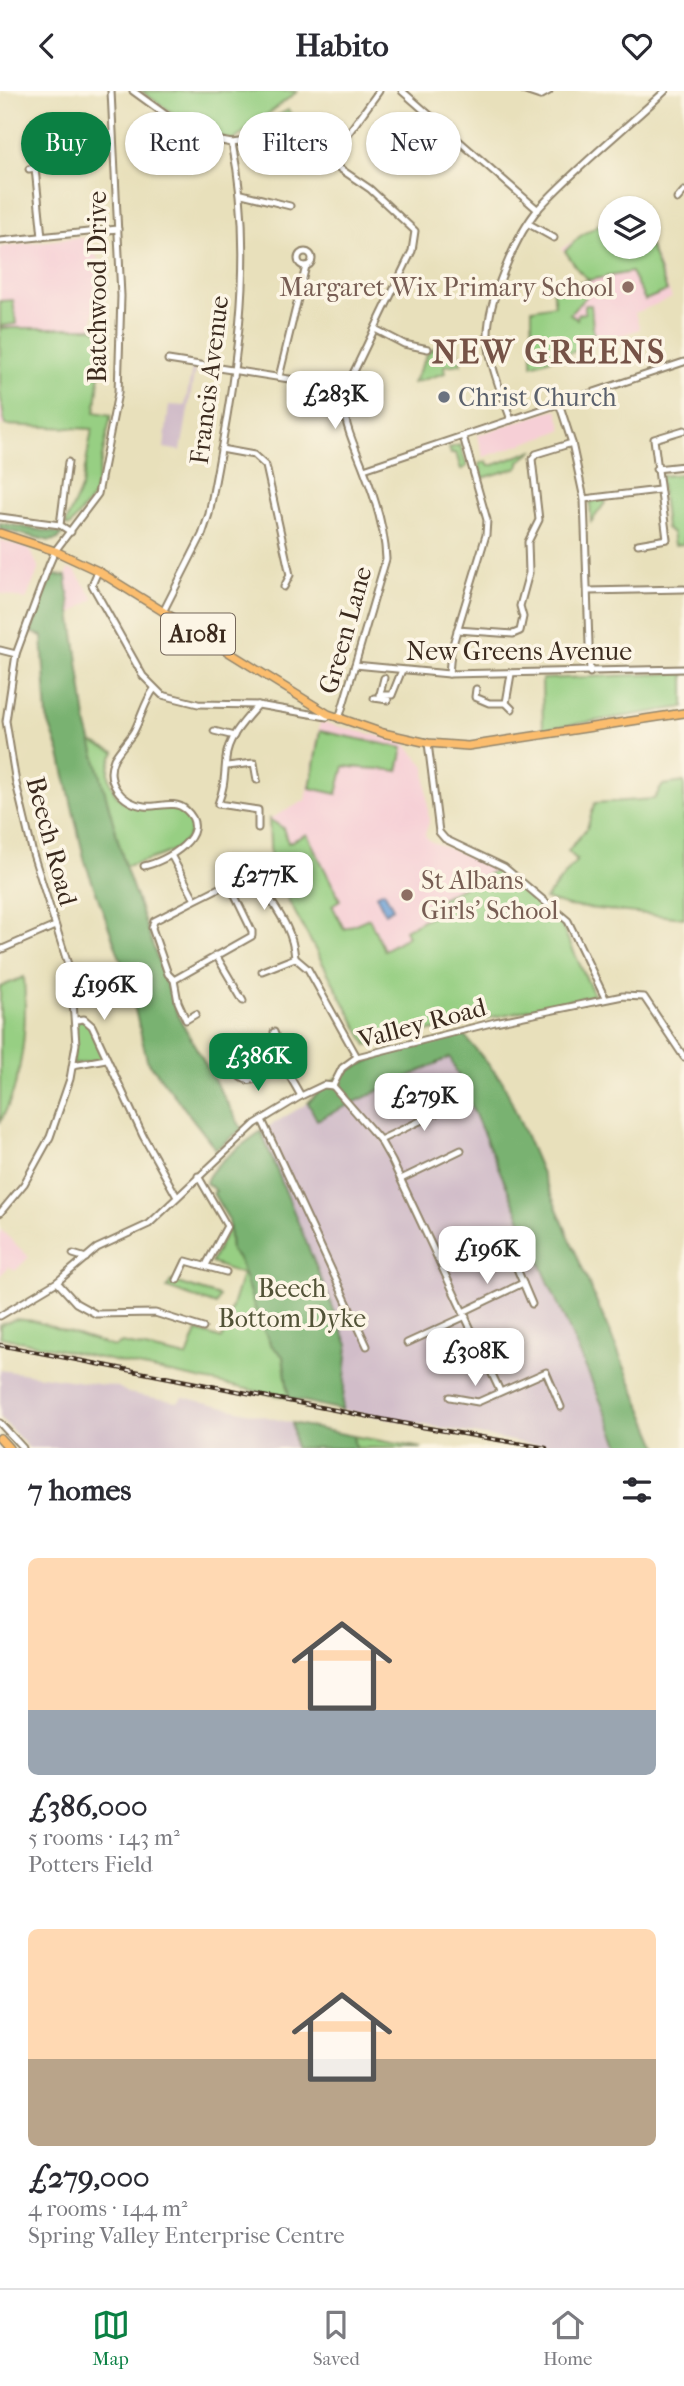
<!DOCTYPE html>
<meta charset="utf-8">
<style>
:root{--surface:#fff;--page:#f2f2f3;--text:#2b2b33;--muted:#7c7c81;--line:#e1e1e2;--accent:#0b8043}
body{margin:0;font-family:"IM FELL French Canon",serif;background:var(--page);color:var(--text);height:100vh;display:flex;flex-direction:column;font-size:26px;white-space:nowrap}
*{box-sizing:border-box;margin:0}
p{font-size:23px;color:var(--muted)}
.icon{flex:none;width:38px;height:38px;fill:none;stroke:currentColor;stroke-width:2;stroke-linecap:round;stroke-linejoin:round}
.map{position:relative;height:1357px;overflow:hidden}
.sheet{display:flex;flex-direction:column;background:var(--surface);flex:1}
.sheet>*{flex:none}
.guide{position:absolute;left:21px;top:21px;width:642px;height:63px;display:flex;gap:14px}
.tools{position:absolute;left:598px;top:105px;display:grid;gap:14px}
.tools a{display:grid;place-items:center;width:63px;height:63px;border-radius:50%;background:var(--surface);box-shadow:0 2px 5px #0004;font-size:35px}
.price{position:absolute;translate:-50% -60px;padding:0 16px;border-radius:14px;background:#fff;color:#222;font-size:23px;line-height:46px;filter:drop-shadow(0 2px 4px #0008)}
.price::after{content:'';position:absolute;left:50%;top:42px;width:21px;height:16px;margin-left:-10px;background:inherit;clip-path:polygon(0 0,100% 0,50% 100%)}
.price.on{background:var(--accent);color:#fff}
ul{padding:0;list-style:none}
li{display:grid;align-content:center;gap:14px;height:371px;padding:0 28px}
li span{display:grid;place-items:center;height:217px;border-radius:10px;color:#555}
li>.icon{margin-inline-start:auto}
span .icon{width:126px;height:126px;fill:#fffc;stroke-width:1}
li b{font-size:30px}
h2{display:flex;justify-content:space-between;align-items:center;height:84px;padding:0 28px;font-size:30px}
.pill{padding:0 24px;border-radius:32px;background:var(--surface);box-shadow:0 2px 5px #0004;font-size:24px;line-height:63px}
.pill.on{background:var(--accent);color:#fff}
header{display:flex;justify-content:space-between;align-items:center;height:91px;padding:0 28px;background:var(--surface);font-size:32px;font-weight:700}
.dock{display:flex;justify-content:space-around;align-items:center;height:98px;border-top:2px solid var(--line);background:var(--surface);font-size:19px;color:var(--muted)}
.dock a{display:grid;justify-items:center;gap:4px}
.dock .on{color:var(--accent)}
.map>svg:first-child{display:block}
.built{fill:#f6cfd6}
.industrial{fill:#d1bdc9}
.green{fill:#97cf83;stroke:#697c50;stroke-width:2}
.forest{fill:#79b271;stroke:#5a6e48;stroke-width:2}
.water{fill:#6a9fd6;stroke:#52647a;stroke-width:2}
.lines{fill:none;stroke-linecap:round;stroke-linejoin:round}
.minor-casing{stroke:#92856c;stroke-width:9}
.major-casing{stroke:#92856c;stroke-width:10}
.minor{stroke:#fff;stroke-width:5}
.major{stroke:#fbbd6e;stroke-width:7}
.rail-casing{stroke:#3b2a1e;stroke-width:4.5}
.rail{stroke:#fcf5e5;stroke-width:2;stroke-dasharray:5;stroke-linecap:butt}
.education-dot{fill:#8d6e63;stroke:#fcf5e5;stroke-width:2.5}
.worship-dot{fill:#6b7280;stroke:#fcf5e5;stroke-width:2.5}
.labels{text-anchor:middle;stroke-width:7;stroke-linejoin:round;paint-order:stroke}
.shield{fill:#fcf5e5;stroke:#75675a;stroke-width:2}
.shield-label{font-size:24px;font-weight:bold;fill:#3b2a1e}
.street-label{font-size:26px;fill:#3b2a1e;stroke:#fcf5e5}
.education-label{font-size:26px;fill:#785e54;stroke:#fcf5e5;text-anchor:end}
.worship-label{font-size:26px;fill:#5b616d;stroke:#fcf5e5;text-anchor:start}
.park-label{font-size:26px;fill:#525337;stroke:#fcf5e5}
.district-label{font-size:33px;font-weight:bold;letter-spacing:2px;fill:#765347;stroke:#fcf5e5}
</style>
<header><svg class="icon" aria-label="back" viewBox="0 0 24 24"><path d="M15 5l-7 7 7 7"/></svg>Habito<svg class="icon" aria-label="heart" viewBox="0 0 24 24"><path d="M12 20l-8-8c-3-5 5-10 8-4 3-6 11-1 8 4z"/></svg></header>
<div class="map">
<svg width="684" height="1357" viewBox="0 0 684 1357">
<rect width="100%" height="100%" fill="#fcf5e5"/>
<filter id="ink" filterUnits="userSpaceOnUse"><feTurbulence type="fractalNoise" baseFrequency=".0143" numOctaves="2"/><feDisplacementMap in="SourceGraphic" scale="14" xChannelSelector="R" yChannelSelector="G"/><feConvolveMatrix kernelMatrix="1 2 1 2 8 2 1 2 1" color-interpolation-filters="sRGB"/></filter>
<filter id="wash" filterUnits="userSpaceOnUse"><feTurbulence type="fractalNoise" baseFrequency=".00686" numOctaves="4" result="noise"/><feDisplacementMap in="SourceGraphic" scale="28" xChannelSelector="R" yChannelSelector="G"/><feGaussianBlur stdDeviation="1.57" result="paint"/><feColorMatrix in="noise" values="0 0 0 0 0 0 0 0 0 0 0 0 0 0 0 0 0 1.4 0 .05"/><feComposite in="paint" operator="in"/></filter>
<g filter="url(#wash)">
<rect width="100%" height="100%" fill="#e8e0bb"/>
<!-- built -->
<g class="built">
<path d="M611,125V156H649V150L672,207L635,222L640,238L579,259L577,228L570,223L582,206L588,190L577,174L561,158Z"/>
<path d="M70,147H86L102,175V197L97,199L94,211L93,236L105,244L92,338L0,334V156Z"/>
<path d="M557,318L563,339L484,366L477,344Z"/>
<path d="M0,449L29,457L39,477L26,509L0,502Z"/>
<path d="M68,478L75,480L94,508L71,523L66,485Z"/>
<path d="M320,631L404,651L425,675L429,731L425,744L430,750L498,778L560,831L594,904L367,954L271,777L269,728L306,709Z"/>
<path d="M0,1138L29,1166L15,1180L9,1175L0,1185Z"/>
</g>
<!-- industrial -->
<g class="industrial">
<path d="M192,278H195L181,360L164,357L169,314L185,315Z"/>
<path d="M450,967L620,1357L529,1353L342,1319L348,1254L261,1040L308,1012L317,1028Z"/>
<path d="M0,1279L118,1296L128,1302L178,1311L183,1306L292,1332L295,1357H29L0,1326Z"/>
</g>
<!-- green -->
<g class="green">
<path d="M141,0H298L234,49L203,43Z"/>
<path d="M288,19L310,49L273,40H251Z"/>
<path d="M611,126V156H649V153L667,200L645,209L631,181L589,189L579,180L565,160L579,146Z"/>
<path d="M588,190L589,202L570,223L577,228L578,223L585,222V214H591L594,248L579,250V259L532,274V218L555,214L552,196Z"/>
<path d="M13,209L16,233L0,235V210Z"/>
<path d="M0,237H93L105,244L95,321L111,324L94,404L70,435L65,434L82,395L92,338L5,334L0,302Z"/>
<path d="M454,248L461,273L444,275L445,282L413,292L429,260Z"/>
<path d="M460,354L467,375L461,379L456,362L451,363L449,357Z"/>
<path d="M534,359L519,371V376L483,387L479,373L487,370L488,374H494Z"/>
<path d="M684,383V453L674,454L672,442L666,437L660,385Z"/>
<path d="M605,408V412L591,431L590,411Z"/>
<path d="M684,582V616L543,638L542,588Z"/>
<path d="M320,640L403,657L398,680C379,677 363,678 344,675L337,703L310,697Z"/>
<path d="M91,651L115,661C109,671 107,682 111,693C125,733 162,707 184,720C211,757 148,769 125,775Z"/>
<path d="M684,691V827L568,815L545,808L577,769L568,760L587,737L595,712L654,708L663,694Z"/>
<path d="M269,728L283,737L288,752L307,743L340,809L332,814L344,838L369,827L384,859L408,845L405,839L441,819L437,809L498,778L560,831L594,904L367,954L271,777Z"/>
<path d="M24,886C27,936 24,987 0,1032V896Z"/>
<path d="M84,928L92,935L106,968L73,974L76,929Z"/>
<path d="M229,1135L231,1160L239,1169L260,1231L271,1254L283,1265L289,1307L0,1246V1234L16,1228L34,1230L114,1256L122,1252L187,1266L197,1240L222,1248L242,1183L211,1172Z"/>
<path d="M171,1190L219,1205L216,1214L167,1197Z"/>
<path d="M353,1345L422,1357H355Z"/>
</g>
<!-- forest -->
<g class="forest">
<path d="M0,432L63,443L58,448L50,450L0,438Z"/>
<path d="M52,484L66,485L87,635L125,775L177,923L242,1038L216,1058L147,969L128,889L85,771L60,663L47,627L42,545L31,541Z"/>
<path d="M464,944L503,991L659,1357H621L450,966L317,1029L308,1012C348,966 407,958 464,944Z"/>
<path d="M261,1040L348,1254L342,1319L289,1307L283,1265L271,1254L260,1232L239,1169L231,1160L229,1129L213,1102L216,1100L206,1092C209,1075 247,1051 261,1040Z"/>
<path d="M292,1332L353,1345L355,1357H295Z"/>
</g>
<!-- water -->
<path class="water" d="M384,800L393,817L385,822L376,804Z"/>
</g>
<g filter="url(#ink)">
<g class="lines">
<!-- minor casing -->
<g class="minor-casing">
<g id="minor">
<path d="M133,0L195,45L232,52L276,46L301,51L370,98L415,140L412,160L349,291C336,323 353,349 364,379C375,407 385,437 386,468L339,628"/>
<path d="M402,0L538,119"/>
<path d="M525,0L540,5L549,0"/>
<path d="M329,69L379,0"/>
<path d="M35,77L42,146"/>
<path d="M29,78L42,76"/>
<path d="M242,103L290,115"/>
<path d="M677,108L684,100"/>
<path d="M529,133L554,147"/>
<path d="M0,150L118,138"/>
<circle cx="305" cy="168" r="7"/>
<path d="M375,238L404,253L428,258"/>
<path d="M168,269L346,297"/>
<path d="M279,286L306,175"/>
<path d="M559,312L572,352L584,408L590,582"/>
<path d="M511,329C502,303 489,274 488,246C487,211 516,144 539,117C574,78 626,37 665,0"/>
<path d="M221,358L254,364L266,375L290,484L284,496"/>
<path d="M364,378L684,271"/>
<path d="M656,378L684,375"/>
<path d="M584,408L659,399"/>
<path d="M0,426L60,434L71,441"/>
<path d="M60,434L68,371"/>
<path d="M638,453L667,448L654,348L684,339"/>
<path d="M98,480L92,494L143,585L162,604L198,613L258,614L327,626"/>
<path d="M588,500L684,498"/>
<path d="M163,521L202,444L209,423C232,302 258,174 232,52"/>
<path d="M457,539L513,543L520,540L523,526L520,515L529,482L528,451L539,429L532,368L536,363L572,352"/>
<path d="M0,559L16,563"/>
<path d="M355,574L449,583L684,578"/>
<path d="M449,583L451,560L486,444L487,429L463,345"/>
<path d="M476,598L475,606L489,612H506L512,618"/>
<path d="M379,604H392L402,579"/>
<path d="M374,607L388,609"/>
<path d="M379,607L384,587"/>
<path d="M506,612L511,583"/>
<path d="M258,614C245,629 227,647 226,668C224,687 225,694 218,713L258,719V737"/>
<path d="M214,640L234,645"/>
<path d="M428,652L439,741L445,748L504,776L568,830L605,907"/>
<path d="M227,675L254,672L257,689"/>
<path d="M171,764L195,809L221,796L232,799L252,840V845L174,889L168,883L152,837L154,830L195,809"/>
<path d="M250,772C264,808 292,827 295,867"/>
<path d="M144,775C165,771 214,744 186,719C174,708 158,717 144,715C122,712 104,691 114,668C119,659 127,651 133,642C141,628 144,612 154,598"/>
<path d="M0,859L55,835"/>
<path d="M216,864L243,910"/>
<path d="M295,867L308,878L357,966"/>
<path d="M262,880L295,867"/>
<path d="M174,889L178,911L186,929L196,923"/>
<path d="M76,929L84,928L92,935L143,1045L177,1106"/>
<path d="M274,941L284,966L279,979"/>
<path d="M73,974L106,968"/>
<path d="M232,976C250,1002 258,983 279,979L289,984L301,1005"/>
<path d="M333,995L342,977L357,966L495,931L623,905L644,906L684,966"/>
<path d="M333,995L380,1049L392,1070L500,1300"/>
<path d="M262,1029L367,1255"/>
<path d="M380,1049L456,1013"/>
<path d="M198,1085L227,1135L206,1174"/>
<path d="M401,1088L461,1059"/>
<path d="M0,1122L24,1093L50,1046L70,988L76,953L71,883L33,763L16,692L6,630L16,563L49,474L55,460L98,403L118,302L121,205L111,0"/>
<path d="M73,1163L86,1167"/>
<path d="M512,1166L532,1213"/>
<path d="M177,1189L186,1170L226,1181"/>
<path d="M57,1191L76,1212L96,1223L155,1222L203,1237"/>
<path d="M463,1221L523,1192"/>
<path d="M0,1225L57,1191L97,1157L149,1133L255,1033L301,1005L324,994L333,995"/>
<path d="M407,1252L466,1225"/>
<path d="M450,1306L478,1311L546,1281L561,1316"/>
<path d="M0,1332L23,1357"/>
</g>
</g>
<!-- major casing -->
<g class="major-casing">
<g id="major">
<path d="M0,442L55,460L98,480L328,623L383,642L428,652L468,655L684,622"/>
<path d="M0,1347L9,1357"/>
</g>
</g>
<!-- minor -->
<use href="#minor" class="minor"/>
<!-- major -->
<use href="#major" class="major"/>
<!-- rail casing -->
<g class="rail-casing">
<path id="rail" d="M0,1254L422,1336L546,1357"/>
</g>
<!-- rail -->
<use href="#rail" class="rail"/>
</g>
</g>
<!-- markers -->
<g class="education-dot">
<circle cx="628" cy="196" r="7"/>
<circle cx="407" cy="804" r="7"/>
</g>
<circle class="worship-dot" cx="444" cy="306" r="7"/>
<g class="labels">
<!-- shield labels -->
<rect class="shield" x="161" y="522.5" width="74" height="41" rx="5"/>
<g class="shield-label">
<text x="198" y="551">A1081</text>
</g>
<!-- street labels -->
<g class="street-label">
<text transform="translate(97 196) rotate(-90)" y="9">Batchwood Drive</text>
<text transform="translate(209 289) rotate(-83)" y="9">Francis Avenue</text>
<text transform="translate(345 539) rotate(-74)" y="9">Green Lane</text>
<text x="519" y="569">New Greens Avenue</text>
<text transform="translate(52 750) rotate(75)" y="9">Beech Road</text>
<text transform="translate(422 932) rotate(-15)" y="9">Valley Road</text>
</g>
<!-- education labels -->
<g class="education-label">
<text x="614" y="205">Margaret Wix Primary School</text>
<text x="421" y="798" text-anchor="start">St Albans<tspan x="421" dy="30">Girls' School</tspan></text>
</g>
<!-- worship labels -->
<g class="worship-label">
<text x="458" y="315">Christ Church</text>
</g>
<!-- park labels -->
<g class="park-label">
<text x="292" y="1206">Beech<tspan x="292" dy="30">Bottom Dyke</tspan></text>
</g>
<!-- district labels -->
<g class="district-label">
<text x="549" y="272">NEW GREENS</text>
</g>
</g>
</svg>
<div class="tools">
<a><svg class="icon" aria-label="layers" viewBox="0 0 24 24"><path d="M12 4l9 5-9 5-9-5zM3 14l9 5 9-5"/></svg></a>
</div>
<b class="price" style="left:335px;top:340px">£283K</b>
<b class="price" style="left:264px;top:821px">£277K</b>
<b class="price" style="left:104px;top:931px">£196K</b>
<b class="price on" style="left:258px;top:1002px">£386K</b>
<b class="price" style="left:424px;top:1042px">£279K</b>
<b class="price" style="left:487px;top:1195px">£196K</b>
<b class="price" style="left:475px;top:1297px">£308K</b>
<div class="guide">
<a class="pill on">Buy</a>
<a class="pill">Rent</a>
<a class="pill">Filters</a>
<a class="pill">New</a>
</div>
</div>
<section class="sheet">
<h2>7 homes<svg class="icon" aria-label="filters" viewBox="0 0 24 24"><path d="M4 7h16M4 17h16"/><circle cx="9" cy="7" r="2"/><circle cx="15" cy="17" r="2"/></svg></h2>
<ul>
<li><span style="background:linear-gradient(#ffd9b3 70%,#9aa5b1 0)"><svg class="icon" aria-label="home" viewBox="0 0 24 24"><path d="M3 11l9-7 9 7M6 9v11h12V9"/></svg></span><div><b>£386,000</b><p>5 rooms · 143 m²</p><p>Potters Field</p></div></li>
<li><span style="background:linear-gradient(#ffd9b3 60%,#b9a48a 0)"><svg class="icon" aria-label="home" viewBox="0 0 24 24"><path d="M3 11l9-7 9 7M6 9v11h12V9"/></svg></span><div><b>£279,000</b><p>4 rooms · 144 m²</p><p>Spring Valley Enterprise Centre</p></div></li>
</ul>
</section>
<nav class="dock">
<a class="on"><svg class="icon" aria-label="map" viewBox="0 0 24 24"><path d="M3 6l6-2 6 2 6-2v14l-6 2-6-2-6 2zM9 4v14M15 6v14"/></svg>Map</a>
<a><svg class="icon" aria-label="saved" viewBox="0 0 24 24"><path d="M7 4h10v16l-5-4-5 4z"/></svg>Saved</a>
<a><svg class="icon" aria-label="home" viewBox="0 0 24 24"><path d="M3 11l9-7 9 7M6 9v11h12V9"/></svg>Home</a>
</nav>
